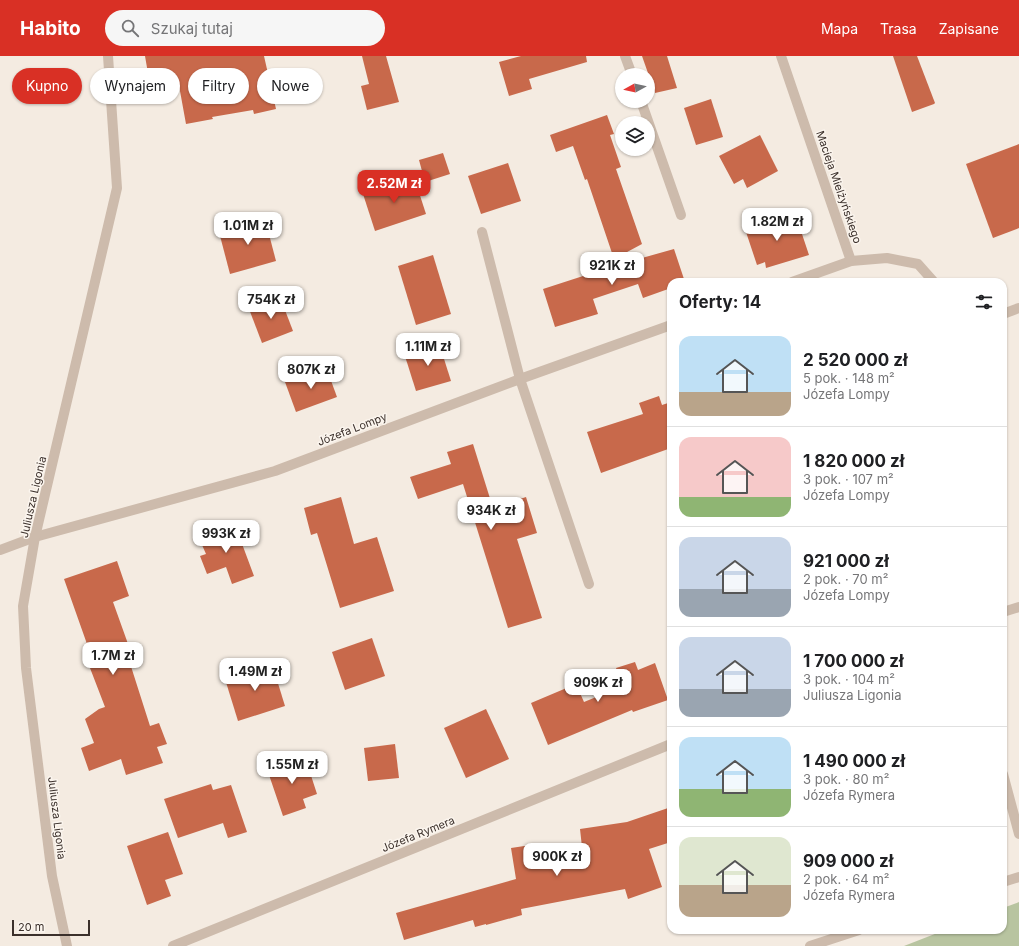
<!DOCTYPE html>
<html lang="pl">
<meta charset="utf-8">
<style>
:root{--surface:#fff;--page:#f6f6f6;--text:#202124;--muted:#757577;--line:#e0e0e0;--accent:#d93025}
body{margin:0;font-family:Inter,sans-serif;background:var(--page);color:var(--text);height:100vh;display:flex;flex-direction:column;font-size:15px;white-space:nowrap}
*{box-sizing:border-box;margin:0}
p{font-size:13px;color:var(--muted)}
.icon{flex:none;width:22px;height:22px;fill:none;stroke:currentColor;stroke-width:2;stroke-linecap:round;stroke-linejoin:round}
.map{position:relative;flex:1;overflow:hidden}
.side{position:absolute;left:667px;top:222px;width:340px;height:656px;display:flex;flex-direction:column;background:var(--surface);border-radius:12px;box-shadow:0 1px 3px #0004}
.side>*{flex:none}
.top-card{position:absolute;left:12px;top:12px;width:380px;height:36px;display:flex;gap:8px}
.needle{width:26px;rotate:262deg}
.fabs{position:absolute;left:615px;top:12px;display:grid;gap:8px}
.fabs a{display:grid;place-items:center;width:40px;height:40px;border-radius:50%;background:var(--surface);box-shadow:0 1px 3px #0004;font-size:20px}
.scale{position:absolute;left:12px;bottom:10px;width:78px;box-sizing:border-box;padding-left:4px;border:2px solid #3b302b;border-top:0;font-size:11px;line-height:14px;white-space:nowrap;color:#3b302b;-webkit-text-stroke:3px #fbf5ee;paint-order:stroke}
.price{position:absolute;translate:-50% -34px;padding:0 9px;border-radius:8px;background:#fff;color:#222;font-size:13px;line-height:26px;filter:drop-shadow(0 1px 2px #0008)}
.price::after{content:'';position:absolute;left:50%;top:24px;width:12px;height:9px;margin-left:-6px;background:inherit;clip-path:polygon(0 0,100% 0,50% 100%)}
.price.on{background:var(--accent);color:#fff}
ul{padding:0;list-style:none}
li{display:flex;align-items:center;gap:12px;height:100px;padding:0 12px}
li+li{border-top:1px solid var(--line)}
li span{display:grid;place-items:center;flex:none;width:112px;height:80px;border-radius:12px;color:#555}
li>.icon{margin-inline-start:auto}
span .icon{width:48px;height:48px;fill:#fffc;stroke-width:1}
li b{font-size:17px}
h2{display:flex;justify-content:space-between;align-items:center;height:48px;padding:0 12px;font-size:17px}
.pill{padding:0 14px;border-radius:18px;background:var(--surface);box-shadow:0 1px 3px #0004;font-size:14px;line-height:36px}
.pill.on{background:var(--accent);color:#fff}
header{display:flex;align-items:center;gap:24px;box-sizing:border-box;height:56px;padding:0 20px;background:var(--accent);color:#fff}
header strong{font-size:19px}
nav{display:flex;gap:22px;margin-inline-start:auto;font-size:14px}
.search{width:280px;height:36px;background:var(--page);display:flex;align-items:center;gap:10px;box-sizing:border-box;padding:0 14px;border-radius:22px;color:var(--muted);font-size:15px}
.map>svg:first-child{display:block}
.green{fill:#b8c4a0}
.building{fill:#c8694b}
.lines{fill:none;stroke-linecap:round;stroke-linejoin:round}
.minor{stroke:#cdbbac;stroke-width:10}
.labels{text-anchor:middle;stroke-width:3;stroke-linejoin:round;paint-order:stroke}
.street-label{font-size:11px;fill:#3b302b;stroke:#fbf5ee}
</style>
<header>
<strong>Habito</strong>
<div class="search"><svg class="icon" aria-label="search" viewBox="0 0 24 24"><circle cx="10" cy="10" r="6"/><path d="M15 15l6 6"/></svg>Szukaj tutaj</div>
<nav><a>Mapa</a><a>Trasa</a><a>Zapisane</a></nav>
</header>
<div class="map">
<svg width="1019" height="890" viewBox="0 0 1019 890">
<rect width="100%" height="100%" fill="#f4ebe1"/>
<!-- green -->
<path class="green" d="M1019,846V890H904L945,874H1003V852Z"/>
<!-- building -->
<g class="building">
<path d="M145,0H264L276,53L254,58L253,54L212,61L213,63L186,68L178,24L150,29Z"/>
<path d="M362,0H386L399,46L367,54L361,30L369,28Z"/>
<path d="M521,0H586L587,6L529,23L532,33L509,40L499,6Z"/>
<path d="M642,0H667L677,32L655,37Z"/>
<path d="M893,0H917L935,47L934,48L912,56Z"/>
<path d="M711,43L723,81L696,89L684,52Z"/>
<path d="M607,59L614,78L610,79L621,111L616,113L642,188L614,203L587,123L585,124L573,90L556,96L550,79Z"/>
<path d="M760,79L778,115L747,132L743,123L734,128L719,100Z"/>
<path d="M1019,88V172L993,182L966,108Z"/>
<path d="M443,97L450,118L425,126L419,104Z"/>
<path d="M508,107L521,145L481,158L468,120Z"/>
<path d="M414,121L426,158L375,175L363,138Z"/>
<path d="M796,160L809,199L766,212L765,206L757,209L745,173Z"/>
<path d="M265,163L276,205L230,218L219,176Z"/>
<path d="M674,193L685,226H671V232L643,242L638,228L593,243L598,258L555,271L543,233L617,209Z"/>
<path d="M433,199L451,258L416,269L398,210Z"/>
<path d="M280,241L293,275L262,287L249,253Z"/>
<path d="M439,287L451,325L416,335L404,297Z"/>
<path d="M326,311L337,341L296,356L285,326Z"/>
<path d="M659,340L662,349L671,346V392L601,417L587,376L643,358L639,347Z"/>
<path d="M473,388L493,452L526,441L537,477L517,483L542,562L508,572L463,428L418,443L410,421L451,408L447,396Z"/>
<path d="M341,441L354,488L377,481L394,535L340,552L317,477L311,479L304,452Z"/>
<path d="M235,469L254,520L232,528L226,511L207,518L200,500L206,498L199,482Z"/>
<path d="M117,505L129,540L113,546L132,599L128,601L150,670L159,667L167,688L157,691L163,707L126,719L121,703L89,715L81,692L94,687L85,663L99,653L105,651L90,612L94,611L86,589L87,588L64,523Z"/>
<path d="M372,582L385,620L345,634L332,596Z"/>
<path d="M635,606L638,614L655,607L668,644L633,656L632,654L548,689L531,647L576,628L584,646L623,630L616,612Z"/>
<path d="M272,608L285,650L238,665L225,623Z"/>
<path d="M486,653L509,703L466,722L444,672Z"/>
<path d="M395,688L399,722L368,725L364,692Z"/>
<path d="M305,701L317,738L303,743L306,752L283,760L267,713Z"/>
<path d="M211,728L213,734L231,729L247,776L228,782L223,767L178,782L164,743Z"/>
<path d="M671,751V786L649,793L662,831L628,843L625,833L521,853L522,859L486,869V868L475,871L473,864L404,884L396,857L516,823L511,792L531,789L533,798L582,791L580,773L627,766Z"/>
<path d="M168,776L183,818L165,824L171,840L147,849L127,790Z"/>
</g>
<g class="lines">
<!-- minor -->
<g class="minor">
<path d="M625,0L632,19"/>
<path d="M781,0L851,205L887,202L918,208L934,226"/>
<path d="M641,45L681,159"/>
<path d="M482,176L520,323L589,528"/>
<path d="M792,226L851,205"/>
<path d="M1003,258L1019,252"/>
<path d="M0,494L35,481L275,415L520,323L671,269"/>
<path d="M1003,556L1019,551"/>
<path d="M1003,718L1019,778"/>
<path d="M1003,826L1019,821"/>
<path d="M67,890L52,820L26,612L23,550L35,481L117,132L108,0"/>
<path d="M173,890L671,688"/>
<path d="M810,890L859,874"/>
</g>
</g>
<g class="labels">
<!-- street labels -->
<g class="street-label">
<text transform="translate(839 131) rotate(71)" y="4">Macieja Mielżyńskiego</text>
<text transform="translate(352 373) rotate(-21)" y="4">Józefa Lompy</text>
<text transform="translate(33 441) rotate(-77)" y="4">Juliusza Ligonia</text>
<text transform="translate(57 762) rotate(83)" y="4">Juliusza Ligonia</text>
<text transform="translate(418 778) rotate(-22)" y="4">Józefa Rymera</text>
</g>
</g>
</svg>
<div class="fabs">
<a><svg class="needle" viewBox="-14 -14 28 28"><path d="M0-13l5 13h-10z" fill="#e53935"/><path d="M0 13l5-13h-10z" fill="#757577"/></svg></a>
<a><svg class="icon" aria-label="layers" viewBox="0 0 24 24"><path d="M12 4l9 5-9 5-9-5zM3 14l9 5 9-5"/></svg></a>
</div>
<div class="scale">20 m</div>
<b class="price on" style="left:394px;top:148px">2.52M zł</b>
<b class="price" style="left:777px;top:186px">1.82M zł</b>
<b class="price" style="left:248px;top:190px">1.01M zł</b>
<b class="price" style="left:612px;top:230px">921K zł</b>
<b class="price" style="left:271px;top:264px">754K zł</b>
<b class="price" style="left:428px;top:311px">1.11M zł</b>
<b class="price" style="left:311px;top:334px">807K zł</b>
<b class="price" style="left:491px;top:475px">934K zł</b>
<b class="price" style="left:226px;top:498px">993K zł</b>
<b class="price" style="left:113px;top:620px">1.7M zł</b>
<b class="price" style="left:255px;top:636px">1.49M zł</b>
<b class="price" style="left:598px;top:647px">909K zł</b>
<b class="price" style="left:292px;top:729px">1.55M zł</b>
<b class="price" style="left:557px;top:821px">900K zł</b>
<div class="top-card">
<a class="pill on">Kupno</a>
<a class="pill">Wynajem</a>
<a class="pill">Filtry</a>
<a class="pill">Nowe</a>
</div>
<section class="side">
<h2>Oferty: 14<svg class="icon" aria-label="filters" viewBox="0 0 24 24"><path d="M4 7h16M4 17h16"/><circle cx="9" cy="7" r="2"/><circle cx="15" cy="17" r="2"/></svg></h2>
<ul>
<li><span style="background:linear-gradient(#bfe0f5 70%,#b9a48a 0)"><svg class="icon" aria-label="home" viewBox="0 0 24 24"><path d="M3 11l9-7 9 7M6 9v11h12V9"/></svg></span><div><b>2 520 000 zł</b><p>5 pok. · 148 m²</p><p>Józefa Lompy</p></div></li>
<li><span style="background:linear-gradient(#f6c9c9 75%,#8fb573 0)"><svg class="icon" aria-label="home" viewBox="0 0 24 24"><path d="M3 11l9-7 9 7M6 9v11h12V9"/></svg></span><div><b>1 820 000 zł</b><p>3 pok. · 107 m²</p><p>Józefa Lompy</p></div></li>
<li><span style="background:linear-gradient(#c9d6e8 65%,#9aa5b1 0)"><svg class="icon" aria-label="home" viewBox="0 0 24 24"><path d="M3 11l9-7 9 7M6 9v11h12V9"/></svg></span><div><b>921 000 zł</b><p>2 pok. · 70 m²</p><p>Józefa Lompy</p></div></li>
<li><span style="background:linear-gradient(#c9d6e8 65%,#9aa5b1 0)"><svg class="icon" aria-label="home" viewBox="0 0 24 24"><path d="M3 11l9-7 9 7M6 9v11h12V9"/></svg></span><div><b>1 700 000 zł</b><p>3 pok. · 104 m²</p><p>Juliusza Ligonia</p></div></li>
<li><span style="background:linear-gradient(#bfe0f5 65%,#8fb573 0)"><svg class="icon" aria-label="home" viewBox="0 0 24 24"><path d="M3 11l9-7 9 7M6 9v11h12V9"/></svg></span><div><b>1 490 000 zł</b><p>3 pok. · 80 m²</p><p>Józefa Rymera</p></div></li>
<li><span style="background:linear-gradient(#dfe7d0 60%,#b9a48a 0)"><svg class="icon" aria-label="home" viewBox="0 0 24 24"><path d="M3 11l9-7 9 7M6 9v11h12V9"/></svg></span><div><b>909 000 zł</b><p>2 pok. · 64 m²</p><p>Józefa Rymera</p></div></li>
</ul>
</section>
</div>
